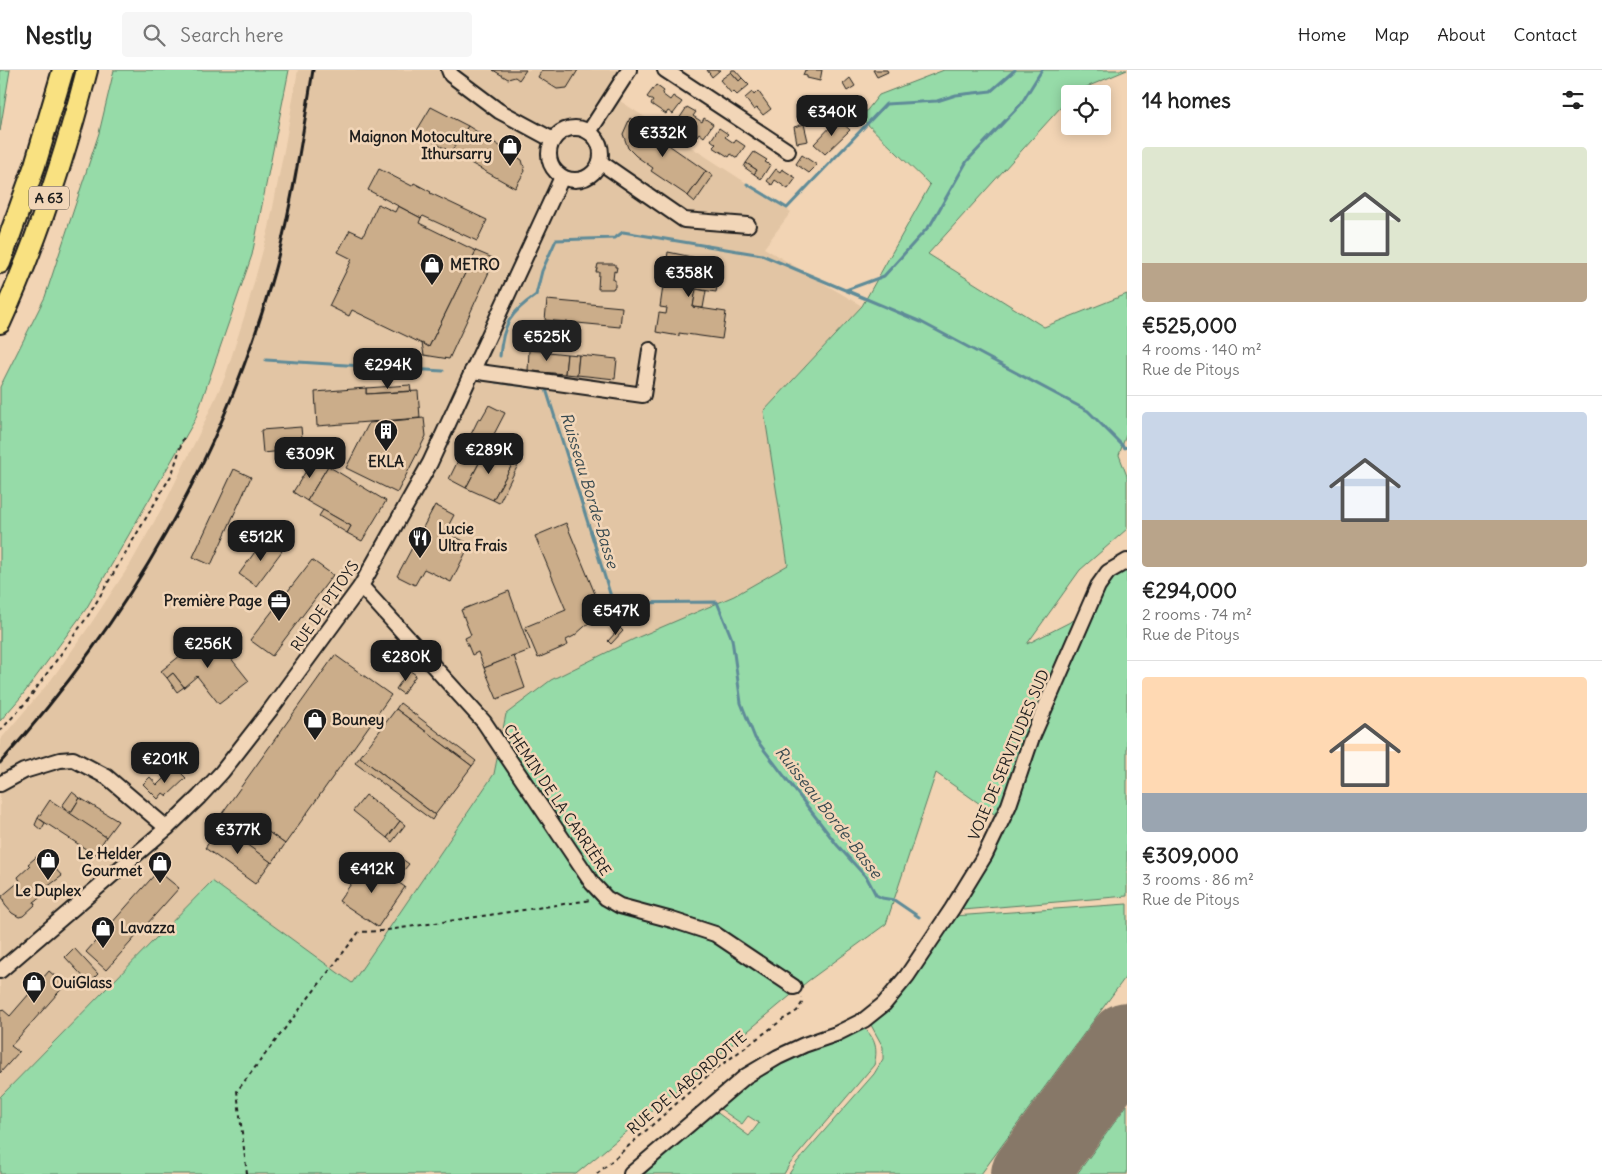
<!DOCTYPE html>
<meta charset="utf-8">
<style>
:root{--surface:#fff;--page:#f6f6f6;--text:#222;--muted:#767676;--line:#e0e0e0;--accent:#1c1c1c}
body{margin:0;font-family:Delius,sans-serif;background:var(--page);color:var(--text);height:100vh;display:flex;flex-direction:column;font-size:19px;white-space:nowrap}
*{box-sizing:border-box;margin:0}
p{font-size:16px;color:var(--muted)}
.icon{flex:none;width:28px;height:28px;fill:none;stroke:currentColor;stroke-width:2;stroke-linecap:round;stroke-linejoin:round}
.map{position:relative;flex:1;overflow:hidden}
.details{display:flex;flex-direction:column;background:var(--surface);width:475px}
.details>*{flex:none}
.tools{position:absolute;left:1061px;top:15px;display:grid;gap:10px}
.tools a{display:grid;place-items:center;width:50px;height:50px;border-radius:5px;background:var(--surface);box-shadow:0 2px 12px #0003;font-size:25px}
.price{position:absolute;translate:-50% -42px;padding:0 11px;border-radius:10px;background:var(--accent);color:#fff;font-size:16px;line-height:32px;filter:drop-shadow(0 1px 2px #0008)}
.price::after{content:'';position:absolute;left:50%;top:30px;width:15px;height:11px;margin-left:-8px;background:inherit;clip-path:polygon(0 0,100% 0,50% 100%)}
.price.on{background:#222;color:#fff}
ul{padding:0;list-style:none}
li{display:grid;align-content:center;gap:10px;height:265px;padding:0 15px}
li+li{border-top:1px solid var(--line)}
li span{display:grid;place-items:center;height:155px;border-radius:5px;color:#555}
li>.icon{margin-inline-start:auto}
span .icon{width:90px;height:90px;fill:#fffc;stroke-width:1}
li b{font-size:21px}
h2{display:flex;justify-content:space-between;align-items:center;height:60px;padding:0 15px;font-size:21px}
header{display:flex;align-items:center;gap:30px;box-sizing:border-box;height:70px;padding:0 25px;background:var(--surface);border-bottom:1px solid var(--line)}
header strong{font-size:24px}
nav{display:flex;gap:28px;margin-inline-start:auto;font-size:18px}
.search{width:350px;height:45px;background:var(--page);display:flex;align-items:center;gap:12px;box-sizing:border-box;padding:0 18px;border-radius:5px;color:var(--muted);font-size:19px}
main{display:flex;flex:1;min-height:0}
.map>svg:first-child{display:block}
.built{fill:#e2c5a4}
.green{fill:#96dba8;stroke:#597c62}
.lines{fill:none;stroke-linecap:round;stroke-linejoin:round}
.stream{stroke:#5e8b98;stroke-width:3}
.runway{stroke:#877868;stroke-width:76}
.building{fill:#cbad8a;stroke:#1c1c1c}
.minor-casing{stroke:#1c1c1c;stroke-width:18}
.highway-casing{stroke:#1c1c1c;stroke-width:24}
.path{stroke:#1c1c1c;stroke-width:2;stroke-dasharray:4 4;stroke-linecap:butt}
.minor{stroke:#f2d6b8;stroke-width:14}
.highway{stroke:#f9e181;stroke-width:20}
.rail{stroke:#1c1c1c;stroke-width:3}
.labels{text-anchor:middle;stroke-width:5;stroke-linejoin:round;paint-order:stroke}
.shield{fill:#f2d6b8;stroke:#5c544b;stroke-width:1}
.shield-label{font-size:14px;font-weight:bold;fill:#1c1c1c}
.poi-label{font-size:15px;font-weight:bold;fill:#1c1c1c;stroke:#f2d6b8;text-anchor:start}
.street-label{font-size:15px;fill:#1c1c1c;stroke:#f2d6b8}
.water-label{font-size:16px;font-style:italic;fill:#384a50;stroke:#f2d6b8}
</style>
<header>
<strong>Nestly</strong>
<div class="search"><svg class="icon" aria-label="search" viewBox="0 0 24 24"><circle cx="10" cy="10" r="6"/><path d="M15 15l6 6"/></svg>Search here</div>
<nav><a>Home</a><a>Map</a><a>About</a><a>Contact</a></nav>
</header>
<main>
<div class="map">
<svg width="1127" height="1104" viewBox="0 0 1127 1104">
<rect width="100%" height="100%" fill="#f2d4b4"/>
<filter id="ink" filterUnits="userSpaceOnUse"><feTurbulence type="fractalNoise" baseFrequency=".02" numOctaves="2"/><feDisplacementMap in="SourceGraphic" scale="10" xChannelSelector="R" yChannelSelector="G"/><feConvolveMatrix kernelMatrix="1 2 1 2 8 2 1 2 1" color-interpolation-filters="sRGB"/></filter>
<g filter="url(#ink)">
<!-- built -->
<path class="built" d="M298,0H630L617,29L791,142L764,178L862,236L764,341L788,495L734,526L634,569L551,610L506,644L494,704L352,914L212,812L0,1027V670L51,610L88,558L131,493L167,429L199,364L225,307L247,238L269,158L285,75Z"/>
<!-- green -->
<g class="green">
<path d="M0,0H10L0,61Z"/>
<path d="M114,0H289L252,185L195,350L86,539L21,627L0,651V317L45,227L99,63Z"/>
<path d="M944,0H1127L1070,24V27L928,184L1044,257L1127,224V362L1119,385L1127,406V459L1080,500L1027,574L1078,548L997,746L936,703L886,854L808,911L576,1104H0V1027L212,811L352,913L494,704L506,644L551,610L634,569L734,526L788,495L764,341L862,236L930,115L861,48L879,25Z"/>
<path d="M1127,494V826L963,840L960,835L1107,508Z"/>
<path d="M1127,834V905L981,1104H789L797,1092L874,1004L883,989V977L871,955L874,946L954,846Z"/>
<path d="M854,958H864C876,969 878,980 874,995L789,1095L784,1104H634L715,1041L749,1066L759,1053L748,1046L742,1054L719,1038L746,1009Z"/>
<path d="M1127,1035V1104H1077Z"/>
</g>
<g class="lines">
<!-- stream -->
<g class="stream">
<path d="M747,114L787,138L886,34L937,31L956,25L991,21L1015,0"/>
<path d="M846,220L884,206L931,154L967,91L1021,34L1042,0"/>
<path d="M500,286C503,254 510,243 536,225L542,201L556,170L615,168L623,162L762,185L921,252L1088,341L1125,378L1127,377"/>
<path d="M266,290L443,301"/>
<path d="M496,312L546,319L613,533L717,532L732,569L741,633L755,668L837,775L867,808L876,825L882,828L894,830L919,847"/>
</g>
<!-- runway -->
<path class="runway" d="M1029,1104L1127,970"/>
</g>
<!-- building -->
<g class="building">
<path d="M493,0H526L519,10L515,7L508,9Z"/>
<path d="M542,0H578L567,18L557,19L538,7Z"/>
<path d="M707,0H720L712,7Z"/>
<path d="M732,0H735L742,8L739,11L731,2Z"/>
<path d="M805,0H822L820,11L807,8V6L803,5Z"/>
<path d="M873,0H887L888,2L877,7Z"/>
<path d="M731,2L739,11L742,8L749,15L737,25L733,21L731,23L720,10Z"/>
<path d="M850,8L855,16L847,21L843,14Z"/>
<path d="M656,15L664,21L662,24L670,30L673,26L682,32L673,44L668,41L666,44L651,34L653,31L647,27Z"/>
<path d="M758,21L771,39L763,45L757,38L754,40L745,28L752,22L754,25Z"/>
<path d="M431,37L468,56L451,82L416,62Z"/>
<path d="M687,37L696,42L693,46L702,52L704,48L713,54L704,67L699,63L697,66L682,56L684,52L679,49Z"/>
<path d="M630,48L706,101L688,126L651,101L653,98L636,86L628,78L623,64Z"/>
<path d="M838,49L850,60L825,84L814,74Z"/>
<path d="M804,54L808,71L797,73L794,57Z"/>
<path d="M468,56L522,90L525,101L515,118L451,82Z"/>
<path d="M719,58L728,64L725,67L734,73L736,70L745,76L737,88L731,84L729,87L713,77L716,74L711,70Z"/>
<path d="M754,82L767,90L765,92L770,95L761,109L754,104L757,100L746,93Z"/>
<path d="M802,85L817,95L809,103L796,94Z"/>
<path d="M746,93L757,100L754,104L744,97Z"/>
<path d="M379,99L412,116L414,113L431,122L430,123L487,150L477,171L423,146L421,148L368,120Z"/>
<path d="M776,99L780,102L782,99L796,108L788,119L775,110L772,115L767,111Z"/>
<path d="M706,101L713,106L695,132L688,126Z"/>
<path d="M378,134L395,142L398,136L421,148L419,153L476,181L429,277L352,240L349,246L329,236L352,189L338,182L350,160L363,166Z"/>
<path d="M476,181L495,189L449,289L424,285L422,273L429,277Z"/>
<path d="M668,182L721,193L716,222L696,219L693,237L726,242L722,269L679,263V266L656,262L659,243L666,244L667,238L660,237Z"/>
<path d="M598,194H615V197H617L616,202L614,201L613,210H615V217H614L613,219H598L599,202H596Z"/>
<path d="M696,219L706,221L703,238L693,237Z"/>
<path d="M547,230L622,237L620,257L545,250Z"/>
<path d="M529,280L567,284L565,304L528,301Z"/>
<path d="M567,284L579,285L577,305L565,304Z"/>
<path d="M579,285L617,289L615,309L577,305Z"/>
<path d="M410,315L411,321L366,324V318Z"/>
<path d="M366,318V324L418,321L420,348L317,356L315,322Z"/>
<path d="M489,335L505,343L466,418L449,409L479,348L481,349Z"/>
<path d="M424,348L426,366L397,423L346,398L369,353Z"/>
<path d="M301,357L303,379L263,383L261,360Z"/>
<path d="M486,380L513,393L493,430L466,418Z"/>
<path d="M314,388L328,396L307,431L293,422Z"/>
<path d="M513,393L518,395L499,433L493,430Z"/>
<path d="M328,396L386,431L362,471L347,463L351,456L307,431Z"/>
<path d="M234,399L251,407L211,495L193,487Z"/>
<path d="M435,435L454,445L445,462L470,474L451,512L424,499L415,515L397,506Z"/>
<path d="M323,440L351,456L347,463L319,446Z"/>
<path d="M566,453L602,541L574,566L566,570L568,575L538,588L525,557L566,540L535,466Z"/>
<path d="M265,468L282,481L256,516L239,504Z"/>
<path d="M312,490L333,505L272,586L250,570Z"/>
<path d="M509,521L530,580L484,598L478,582L472,585L465,568L471,565L461,540Z"/>
<path d="M620,558L623,561L611,574L608,571L617,561L615,560Z"/>
<path d="M210,562L249,611L219,634L197,606L184,617L173,603L167,608L161,601Z"/>
<path d="M335,585L391,625L285,774L245,745L240,753L223,742Z"/>
<path d="M514,586L525,618L497,629L484,598Z"/>
<path d="M409,600L416,605L403,624L396,619Z"/>
<path d="M173,603L184,617L177,622L167,608Z"/>
<path d="M400,633L476,691L472,696L396,639Z"/>
<path d="M396,639L472,696L435,745L360,687Z"/>
<path d="M360,687L435,745L432,750L355,693Z"/>
<path d="M175,697L186,708L167,726L163,723L158,729L143,714L150,707L157,715Z"/>
<path d="M72,722L80,728L71,742L62,736Z"/>
<path d="M366,725L400,751L387,768L353,741Z"/>
<path d="M80,728L118,751L106,767L70,744Z"/>
<path d="M50,730L106,767L95,785L38,748Z"/>
<path d="M223,742L240,753L245,745L285,774L272,793L216,753Z"/>
<path d="M38,748L45,753L41,760L35,755Z"/>
<path d="M400,751L405,755L392,772L387,768Z"/>
<path d="M221,756L271,792L255,814L205,778Z"/>
<path d="M41,783L62,806L47,817L49,821L34,832L35,835L23,846L19,847L12,843L5,835L2,826L20,811L18,807L30,796L28,794Z"/>
<path d="M398,786L409,794L404,800L394,791Z"/>
<path d="M367,791L405,817L378,857L339,831Z"/>
<path d="M158,801L179,818L106,900L86,882Z"/>
<path d="M74,878L98,904L89,913L65,887Z"/>
<path d="M49,901L65,915L11,976L19,982L0,1003V941L2,939L10,946Z"/>
</g>
<g class="lines">
<!-- minor casing -->
<g class="minor-casing">
<g id="minor">
<path d="M449,0L451,5L499,41L553,70"/>
<path d="M665,0L788,81"/>
<circle cx="575" cy="84" r="26"/>
<path d="M589,62L629,0"/>
<path d="M600,92L684,150L748,155"/>
<path d="M472,301L643,325L650,280"/>
<path d="M361,516L484,652L592,813L606,828L620,836L672,850L715,864L794,917"/>
<path d="M0,714L24,701L60,690L73,689L107,707L167,758"/>
<path d="M0,901L167,758L199,727L222,702L271,639L361,516L430,393L562,107"/>
<path d="M631,1104L746,1006L778,987L804,975L836,964L864,950L884,934L907,906L952,839L985,785L1009,735L1031,670L1098,516L1108,502L1127,491"/>
</g>
</g>
<!-- highway casing -->
<g class="highway-casing">
<g id="highway">
<path d="M0,193L35,95L63,0"/>
<path d="M0,253C37,172 65,86 87,0"/>
</g>
</g>
<!-- path -->
<g class="path">
<path d="M0,661L28,630L90,543L172,404L184,366"/>
<path d="M247,1104L237,1021L359,862L381,861L591,830"/>
<path d="M597,1104L712,1002L782,950L797,941L802,933L801,928"/>
</g>
<!-- minor -->
<use href="#minor" class="minor"/>
<!-- highway -->
<use href="#highway" class="highway"/>
<!-- rail -->
<path class="rail" d="M0,693C127,552 224,385 274,202C292,136 302,68 313,0"/>
</g>
</g>
<!-- icons -->
<defs>
<g id="shop-pin" transform="scale(1.25)"><path d="M0 17L-7.5 6A9.5 9.5 0 1 1 7.5 6Z" fill="#1c1c1c" stroke="#f2d6b8"/><path d="M-5-2.5h2.3a2.7 3.5 0 0 1 5.4 0H5L5.5 6h-11ZM-1.5-2.5h3a1.5 2.3 0 0 0-3 0Z" fill="#fff"/></g>
<g id="building-pin" transform="scale(1.25)"><path d="M0 17L-7.5 6A9.5 9.5 0 1 1 7.5 6Z" fill="#1c1c1c" stroke="#f2d6b8"/><path d="M-4-6H4V6H1V3H-1V6H-4ZM-2.5-4.3h1.7v1.8h-1.7ZM.8-4.3h1.7v1.8H.8ZM-2.5-1h1.7V.8h-1.7ZM.8-1h1.7V.8H.8Z" fill="#fff"/></g>
<g id="restaurant-pin" transform="scale(1.25)"><path d="M0 17L-7.5 6A9.5 9.5 0 1 1 7.5 6Z" fill="#1c1c1c" stroke="#f2d6b8"/><path d="M-5-6h1v4h1v-4h1v4h1v-4h1v5L-1.5 .5V6h-2V.5L-5-1ZM5-6V6H3V1.5H1.5Q1.5-4 5-6Z" fill="#fff"/></g>
<g id="office-pin" transform="scale(1.25)"><path d="M0 17L-7.5 6A9.5 9.5 0 1 1 7.5 6Z" fill="#1c1c1c" stroke="#f2d6b8"/><path d="M-6-3h4V-5.5h4V-3h4V5H-6ZM-1-4.5V-3h2v-1.5ZM-6 0V1H6V0Z" fill="#fff"/></g>
</defs>
<g fill-rule="evenodd">
<use href="#shop-pin" x="510" y="76"/>
<use href="#shop-pin" x="432" y="195"/>
<use href="#building-pin" x="386" y="361"/>
<use href="#restaurant-pin" x="420" y="468"/>
<use href="#office-pin" x="279" y="531"/>
<use href="#shop-pin" x="315" y="650"/>
<use href="#shop-pin" x="48" y="790"/>
<use href="#shop-pin" x="160" y="793"/>
<use href="#shop-pin" x="103" y="858"/>
<use href="#shop-pin" x="34" y="913"/>
</g>
<g class="labels">
<!-- shield labels -->
<rect class="shield" x="29" y="116.5" width="40" height="23" rx="4"/>
<g class="shield-label">
<text x="49" y="133">A 63</text>
</g>
<!-- poi labels -->
<g class="poi-label">
<text x="492" y="72" text-anchor="end">Maignon Motoculture<tspan x="492" dy="17">Ithursarry</tspan></text>
<text x="450" y="200">METRO</text>
<text x="386" y="397" text-anchor="middle">EKLA</text>
<text x="438" y="464">Lucie<tspan x="438" dy="17">Ultra Frais</tspan></text>
<text x="262" y="536" text-anchor="end">Première Page</text>
<text x="332" y="655">Bouney</text>
<text x="142" y="789" text-anchor="end">Le Helder<tspan x="142" dy="17">Gourmet</tspan></text>
<text x="48" y="826" text-anchor="middle">Le Duplex</text>
<text x="120" y="863">Lavazza</text>
<text x="52" y="918">OuiGlass</text>
</g>
<!-- street labels -->
<g class="street-label">
<text transform="translate(325 536) rotate(-55)" y="5">RUE DE PITOYS</text>
<text transform="translate(1009 685) rotate(-67)" y="5">VOIE DE SERVITUDES SUD</text>
<text transform="translate(557 730) rotate(56)" y="5">CHEMIN DE LA CARRIÈRE</text>
<text transform="translate(687 1013) rotate(-40)" y="5">RUE DE LABORDOTTE</text>
</g>
<!-- water labels -->
<g class="water-label">
<text transform="translate(590 420) rotate(73)" y="6">Ruisseau Borde-Basse</text>
<text transform="translate(829 742) rotate(52)" y="6">Ruisseau Borde-Basse</text>
</g>
</g>
</svg>
<div class="tools">
<a><svg class="icon" aria-label="locate" viewBox="0 0 24 24"><circle cx="12" cy="12" r="6"/><path d="M12 2v4M12 18v4M2 12h4M18 12h4"/></svg></a>
</div>
<b class="price" style="left:832px;top:67px">€340K</b>
<b class="price" style="left:663px;top:88px">€332K</b>
<b class="price" style="left:689px;top:228px">€358K</b>
<b class="price on" style="left:547px;top:292px">€525K</b>
<b class="price" style="left:388px;top:320px">€294K</b>
<b class="price" style="left:489px;top:405px">€289K</b>
<b class="price" style="left:310px;top:409px">€309K</b>
<b class="price" style="left:261px;top:492px">€512K</b>
<b class="price" style="left:616px;top:566px">€547K</b>
<b class="price" style="left:208px;top:599px">€256K</b>
<b class="price" style="left:406px;top:612px">€280K</b>
<b class="price" style="left:165px;top:714px">€201K</b>
<b class="price" style="left:238px;top:785px">€377K</b>
<b class="price" style="left:372px;top:824px">€412K</b>
</div>
<section class="details">
<h2>14 homes<svg class="icon" aria-label="filters" viewBox="0 0 24 24"><path d="M4 7h16M4 17h16"/><circle cx="9" cy="7" r="2"/><circle cx="15" cy="17" r="2"/></svg></h2>
<ul>
<li><span style="background:linear-gradient(#dfe7d0 75%,#b9a48a 0)"><svg class="icon" aria-label="home" viewBox="0 0 24 24"><path d="M3 11l9-7 9 7M6 9v11h12V9"/></svg></span><div><b>€525,000</b><p>4 rooms · 140 m²</p><p>Rue de Pitoys</p></div></li>
<li><span style="background:linear-gradient(#c9d6e8 70%,#b9a48a 0)"><svg class="icon" aria-label="home" viewBox="0 0 24 24"><path d="M3 11l9-7 9 7M6 9v11h12V9"/></svg></span><div><b>€294,000</b><p>2 rooms · 74 m²</p><p>Rue de Pitoys</p></div></li>
<li><span style="background:linear-gradient(#ffd9b3 75%,#9aa5b1 0)"><svg class="icon" aria-label="home" viewBox="0 0 24 24"><path d="M3 11l9-7 9 7M6 9v11h12V9"/></svg></span><div><b>€309,000</b><p>3 rooms · 86 m²</p><p>Rue de Pitoys</p></div></li>
</ul>
</section>
</main>
